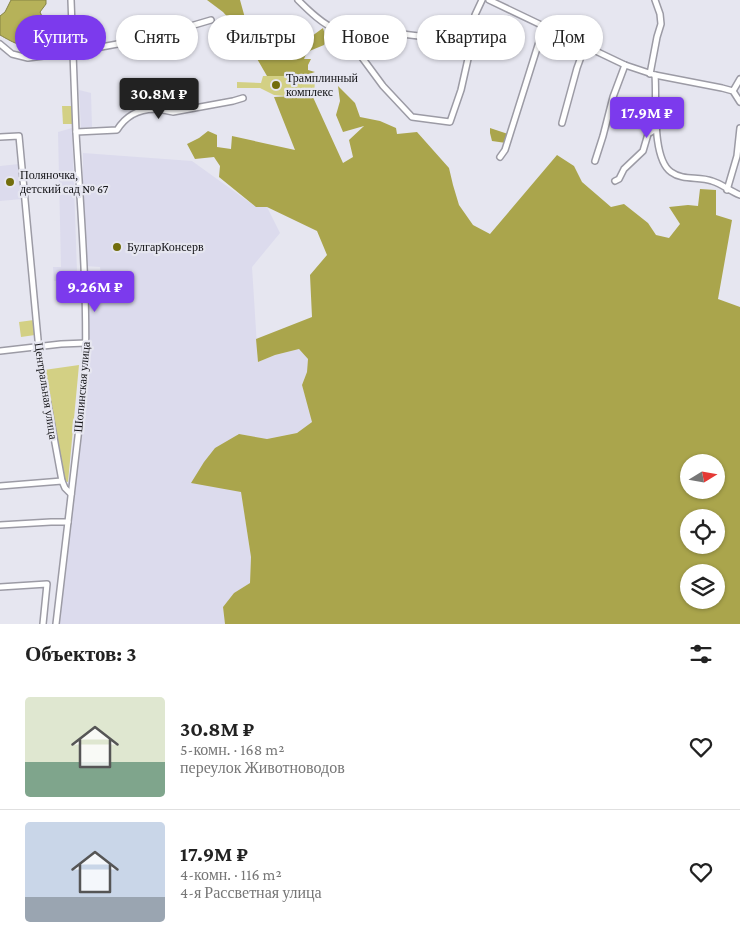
<!DOCTYPE html>
<html lang="ru">
<meta charset="utf-8">
<style>
:root{--surface:#fff;--page:#f2f2f2;--text:#222;--muted:#767676;--line:#e0e0e0;--accent:#7c3aed}
body{margin:0;font-family:"Crimson Pro",serif;background:var(--page);color:var(--text);height:100vh;display:flex;flex-direction:column;font-size:19px;white-space:nowrap}
*{box-sizing:border-box;margin:0}
p{font-size:16px;color:var(--muted)}
.icon{flex:none;width:28px;height:28px;fill:none;stroke:currentColor;stroke-width:2;stroke-linecap:round;stroke-linejoin:round}
.map{position:relative;height:624px;overflow:hidden}
.sheet{display:flex;flex-direction:column;background:var(--surface);flex:1}
.sheet>*{flex:none}
.guide{position:absolute;left:15px;top:15px;width:710px;height:45px;display:flex;gap:10px}
.needle{width:32px;rotate:79deg}
.controls{position:absolute;left:680px;top:454px;display:grid;gap:10px}
.controls a{display:grid;place-items:center;width:45px;height:45px;border-radius:50%;background:var(--surface);box-shadow:0 1px 4px #0004;font-size:25px}
.price{position:absolute;translate:-50% -42px;padding:0 11px;border-radius:5px;background:var(--accent);color:#fff;font-size:16px;line-height:32px;filter:drop-shadow(0 1px 2px #0008)}
.price::after{content:'';position:absolute;left:50%;top:30px;width:15px;height:11px;margin-left:-8px;background:inherit;clip-path:polygon(0 0,100% 0,50% 100%)}
.price.current{background:#222;color:#fff}
ul{padding:0;list-style:none}
li{display:flex;align-items:center;gap:15px;height:125px;padding:0 25px}
li+li{border-top:1px solid var(--line)}
li span{display:grid;place-items:center;flex:none;width:140px;height:100px;border-radius:5px;color:#555}
li>.icon{margin-inline-start:auto}
span .icon{width:60px;height:60px;fill:#fffc;stroke-width:1}
li b{font-size:21px}
h2{display:flex;justify-content:space-between;align-items:center;height:60px;padding:0 25px;font-size:21px}
.chip{padding:0 18px;border-radius:22px;background:var(--surface);box-shadow:0 1px 4px #0004;font-size:18px;line-height:45px}
.chip.current{background:var(--accent);color:#fff}
.map>svg:first-child{display:block}
.built{fill:#dcdbed}
.green{fill:#d3d084}
.forest{fill:#aaa54c;fill-rule:evenodd}
.water{fill:#b6b259;stroke:#858345}
.lines{fill:none;stroke-linecap:round;stroke-linejoin:round}
.minor-casing{stroke:#9c9ba5;stroke-width:8}
.minor{stroke:#fff;stroke-width:5}
.poi-dot{fill:#726d0c;stroke:#e6e6f0;stroke-width:2}
.labels{text-anchor:middle;stroke-width:4.5;stroke-linejoin:round;paint-order:stroke}
.poi-label{font-size:12px;fill:#141417;stroke:#e6e6f0;text-anchor:start}
.street-label{font-size:12px;fill:#141417;stroke:#e6e6f0}
</style>
<div class="map">
<svg width="740" height="624" viewBox="0 0 740 624">
<rect width="100%" height="100%" fill="#e6e6f0"/>
<!-- built -->
<g class="built">
<path d="M79,90L91,93L92,127L81,128Z"/>
<path d="M72,128L78,301H64V281H54L53,267H61L58,132Z"/>
<path d="M83,153L192,161L256,207H267L280,233L252,267L258,362L275,355L299,349L308,359L307,372L302,385L313,421L297,433L267,439L238,434L192,482L241,491L251,557L250,583L234,593L223,607L225,624H56L87,341L83,275H101L100,267L83,266Z"/>
<path d="M19,164L22,199L0,201V166Z"/>
</g>
<!-- green -->
<g class="green">
<path d="M263,76H292L315,80L314,95L296,97L274,95L260,88H237V82L261,83Z"/>
<path d="M62,106H72L73,124H63Z"/>
<path d="M34,320L35,335L21,337L19,322Z"/>
<path d="M79,365L68,482L64,481L44,370Z"/>
</g>
<!-- forest -->
<g class="forest">
<path d="M207,0H240L245,18L251,25L272,40C272,32 268,25 261,19L271,17H281L287,26L292,35L312,36L323,28L326,38L324,45L307,52L304,59H311L308,65V70L315,72L303,76H267L256,57L242,43L232,22L223,12Z"/>
<path d="M338,86L355,103L360,117L380,121L396,128L397,134L417,132L449,168L453,185L459,205L473,225L490,234L557,155L574,166L582,182L611,207L624,204L648,223L656,235L669,238L680,224L669,207L688,205L698,206L700,189L716,190V215L732,220L718,299L740,307V624H225L223,607L234,593L250,583L251,557L241,492L191,483L204,462L215,448L239,434L267,439L297,433L312,422L302,385L307,372L308,359L299,349L275,355L258,362L256,339L312,317L310,275L327,255L317,231L267,207H256L219,177L220,166L214,157L195,159L187,144L199,138L208,131L217,135V147L231,149L232,136L295,150L274,97L312,95L343,163L353,157L349,140L364,126L343,132L336,115L340,101ZM716,462V490H689V462ZM689,518H716V545H689ZM716,572V600H689V572Z"/>
<path d="M490,128L508,134L506,143L492,141L490,133Z"/>
</g>
<!-- water -->
<path class="water" d="M11,0H46V4L40,12C45,24 50,27 51,41C49,43 47,45 44,46C30,52 12,42 0,35V16L5,12Z"/>
<g class="lines">
<!-- minor casing -->
<g class="minor-casing">
<g id="minor">
<path d="M298,0C308,10 324,26 338,30C345,32 354,28 361,29C398,34 435,38 472,41"/>
<path d="M489,0L625,65L655,75L722,88L733,91L740,102"/>
<path d="M348,29L352,44L383,86L412,117L450,122L461,90L472,41L476,33L475,15L482,0"/>
<path d="M0,44L12,54L28,58L74,52L150,38L211,20"/>
<path d="M650,74L657,37L661,24L660,14L655,0"/>
<path d="M655,75C657,98 651,158 671,172C683,181 699,176 712,181C722,184 730,191 740,195"/>
<path d="M733,91L740,79"/>
<path d="M562,123L577,68L585,46"/>
<path d="M76,132L117,130C130,109 151,106 173,112L233,101L243,98"/>
<path d="M0,137L19,136L40,361L62,481L65,488L71,494"/>
<path d="M500,157L505,150L544,26"/>
<path d="M595,161L603,136L613,97L625,65"/>
<path d="M615,181L619,179L624,169L643,151L648,134L656,129"/>
<path d="M727,190L737,156L740,128"/>
<path d="M0,351L61,344L86,343"/>
<path d="M0,486L62,481"/>
<path d="M0,525L51,522H68"/>
<path d="M0,587L47,584L43,624"/>
<path d="M56,624L85,377C88,296 81,215 76,133C74,89 73,44 71,0"/>
</g>
</g>
<!-- minor -->
<use href="#minor" class="minor"/>
</g>
<!-- markers -->
<g class="poi-dot">
<circle cx="276" cy="85" r="5"/>
<circle cx="10" cy="182" r="5"/>
<circle cx="117" cy="247" r="5"/>
</g>
<g class="labels">
<!-- poi labels -->
<g class="poi-label">
<text x="286" y="82">Трамплинный<tspan x="286" dy="14">комплекс</tspan></text>
<text x="20" y="179">Поляночка,<tspan x="20" dy="14">детский сад № 67</tspan></text>
<text x="127" y="251">БулгарКонсерв</text>
</g>
<!-- street labels -->
<g class="street-label">
<text transform="translate(82 387) rotate(-85)" y="4">Шопинская улица</text>
<text transform="translate(46 391) rotate(81)" y="4">Центральная улица</text>
</g>
</g>
</svg>
<div class="controls">
<a><svg class="needle" viewBox="-14 -14 28 28"><path d="M0-13l5 13h-10z" fill="#e53935"/><path d="M0 13l5-13h-10z" fill="#767676"/></svg></a>
<a><svg class="icon" aria-label="locate" viewBox="0 0 24 24"><circle cx="12" cy="12" r="6"/><path d="M12 2v4M12 18v4M2 12h4M18 12h4"/></svg></a>
<a><svg class="icon" aria-label="layers" viewBox="0 0 24 24"><path d="M12 4l9 5-9 5-9-5zM3 14l9 5 9-5"/></svg></a>
</div>
<b class="price current" style="left:159px;top:120px">30.8M ₽</b>
<b class="price" style="left:647px;top:139px">17.9M ₽</b>
<b class="price" style="left:95px;top:313px">9.26M ₽</b>
<div class="guide">
<a class="chip current">Купить</a>
<a class="chip">Снять</a>
<a class="chip">Фильтры</a>
<a class="chip">Новое</a>
<a class="chip">Квартира</a>
<a class="chip">Дом</a>
</div>
</div>
<section class="sheet">
<h2>Объектов: 3<svg class="icon" aria-label="filters" viewBox="0 0 24 24"><path d="M4 7h16M4 17h16"/><circle cx="9" cy="7" r="2"/><circle cx="15" cy="17" r="2"/></svg></h2>
<ul>
<li><span style="background:linear-gradient(#dfe7d0 65%,#7fa58c 0)"><svg class="icon" aria-label="home" viewBox="0 0 24 24"><path d="M3 11l9-7 9 7M6 9v11h12V9"/></svg></span><div><b>30.8M ₽</b><p>5-комн. · 168 m²</p><p>переулок Животноводов</p></div><svg class="icon" aria-label="heart" viewBox="0 0 24 24"><path d="M12 20l-8-8c-3-5 5-10 8-4 3-6 11-1 8 4z"/></svg></li>
<li><span style="background:linear-gradient(#c9d6e8 75%,#9aa5b1 0)"><svg class="icon" aria-label="home" viewBox="0 0 24 24"><path d="M3 11l9-7 9 7M6 9v11h12V9"/></svg></span><div><b>17.9M ₽</b><p>4-комн. · 116 m²</p><p>4-я Рассветная улица</p></div><svg class="icon" aria-label="heart" viewBox="0 0 24 24"><path d="M12 20l-8-8c-3-5 5-10 8-4 3-6 11-1 8 4z"/></svg></li>
</ul>
</section>
